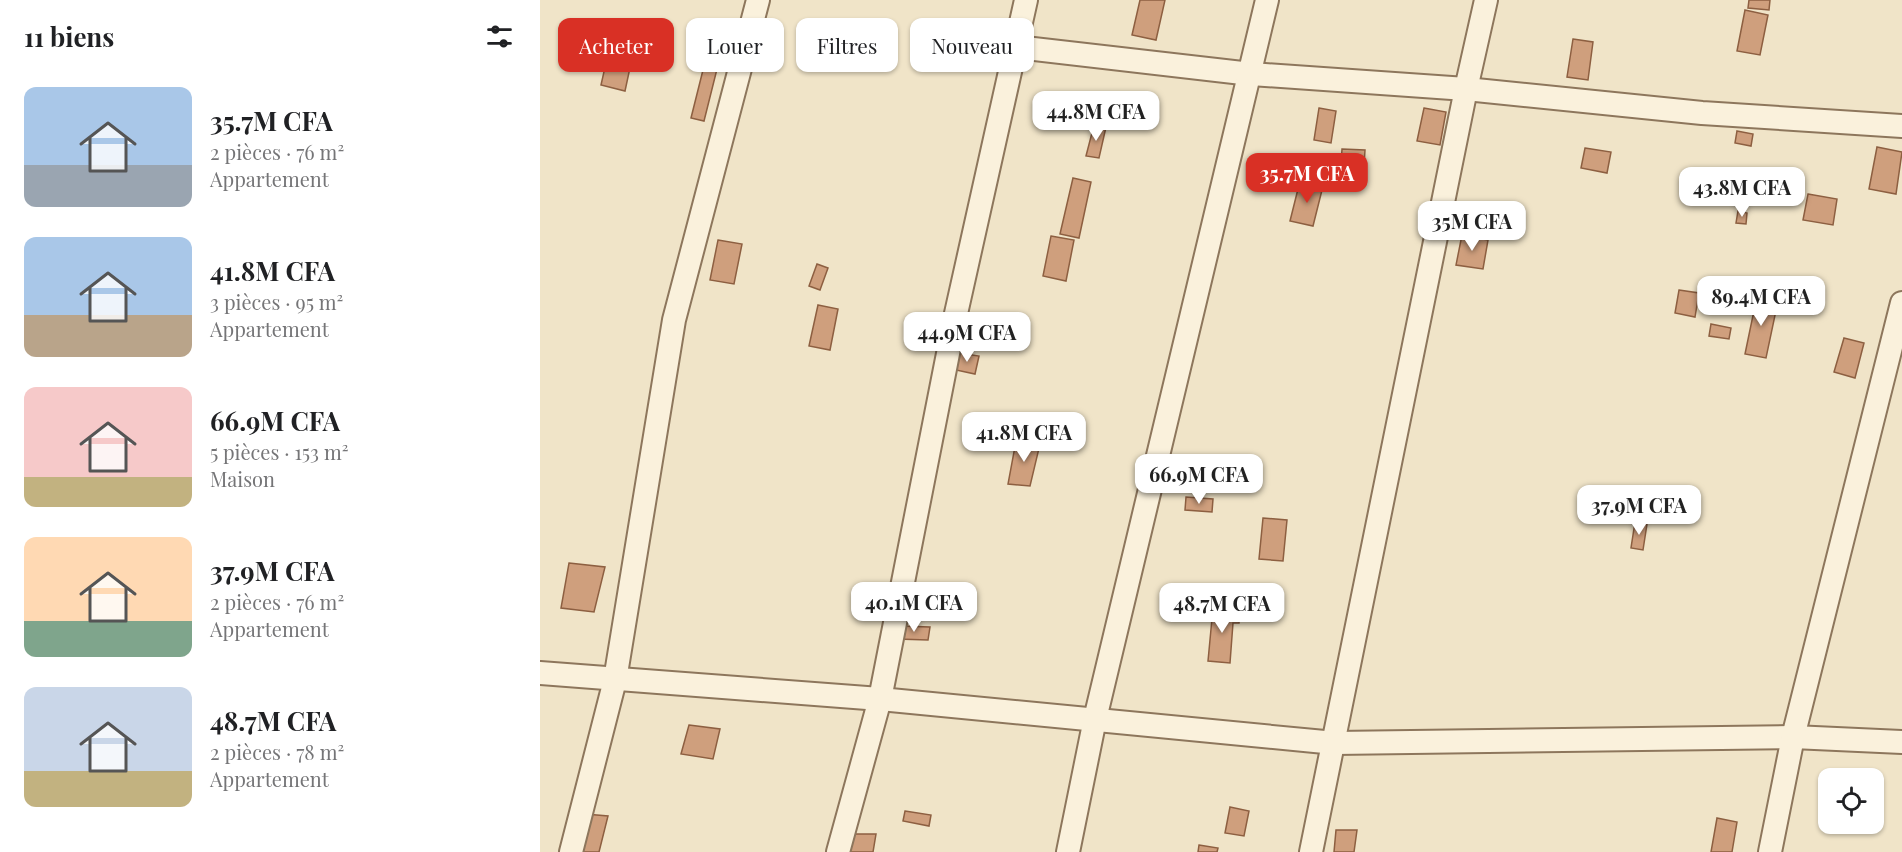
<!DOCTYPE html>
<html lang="fr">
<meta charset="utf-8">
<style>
:root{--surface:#fff;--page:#f6f6f6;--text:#202124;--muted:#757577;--accent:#d93025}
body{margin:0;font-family:"Playfair Display",serif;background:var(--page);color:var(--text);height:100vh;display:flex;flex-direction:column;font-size:22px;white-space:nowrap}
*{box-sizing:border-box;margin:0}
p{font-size:20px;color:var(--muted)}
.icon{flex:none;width:33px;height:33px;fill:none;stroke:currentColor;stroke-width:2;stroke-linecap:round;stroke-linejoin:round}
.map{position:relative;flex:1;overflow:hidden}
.panel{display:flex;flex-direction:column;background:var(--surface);width:540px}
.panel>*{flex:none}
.guide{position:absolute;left:18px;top:18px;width:570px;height:54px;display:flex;gap:12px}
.buttons{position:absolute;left:1278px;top:768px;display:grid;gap:12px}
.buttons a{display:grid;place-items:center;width:66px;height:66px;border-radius:12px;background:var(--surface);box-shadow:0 2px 4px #0004;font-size:30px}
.price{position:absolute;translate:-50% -51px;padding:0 14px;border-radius:12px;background:#fff;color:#222;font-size:20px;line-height:39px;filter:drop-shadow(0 2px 3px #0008)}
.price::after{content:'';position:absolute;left:50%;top:36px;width:18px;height:14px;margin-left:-9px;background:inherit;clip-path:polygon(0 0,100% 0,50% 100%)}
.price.current{background:var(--accent);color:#fff}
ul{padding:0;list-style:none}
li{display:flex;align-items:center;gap:18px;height:150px;padding:0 24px}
li span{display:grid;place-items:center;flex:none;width:168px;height:120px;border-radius:12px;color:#555}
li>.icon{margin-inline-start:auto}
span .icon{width:72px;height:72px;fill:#fffc;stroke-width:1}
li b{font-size:26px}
h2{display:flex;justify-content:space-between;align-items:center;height:72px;padding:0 24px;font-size:26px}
.chip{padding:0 21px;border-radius:12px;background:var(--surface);box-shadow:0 2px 4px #0004;font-size:21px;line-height:54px}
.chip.current{background:var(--accent);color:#fff}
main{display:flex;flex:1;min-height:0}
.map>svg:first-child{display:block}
.building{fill:#cf9f7d;stroke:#8d5f41;stroke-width:1.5}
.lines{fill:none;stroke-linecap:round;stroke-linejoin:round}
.minor-casing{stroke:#8d765c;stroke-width:26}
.minor{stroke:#faf1dc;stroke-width:22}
</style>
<main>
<section class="panel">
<h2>11 biens<svg class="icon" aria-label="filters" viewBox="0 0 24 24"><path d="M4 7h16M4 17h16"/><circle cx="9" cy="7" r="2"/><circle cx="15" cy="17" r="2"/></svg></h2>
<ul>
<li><span style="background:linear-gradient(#a9c7e8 65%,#9aa5b1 0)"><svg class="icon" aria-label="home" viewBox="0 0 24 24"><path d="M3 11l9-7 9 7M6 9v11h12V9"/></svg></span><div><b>35.7M CFA</b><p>2 pièces · 76 m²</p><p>Appartement</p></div></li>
<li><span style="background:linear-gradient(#a9c7e8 65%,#b9a48a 0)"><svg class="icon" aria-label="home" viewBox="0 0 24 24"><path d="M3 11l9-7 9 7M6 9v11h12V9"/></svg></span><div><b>41.8M CFA</b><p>3 pièces · 95 m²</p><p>Appartement</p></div></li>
<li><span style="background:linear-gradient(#f6c9c9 75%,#c2b280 0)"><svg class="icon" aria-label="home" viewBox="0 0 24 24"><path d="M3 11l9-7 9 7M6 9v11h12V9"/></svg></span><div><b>66.9M CFA</b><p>5 pièces · 153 m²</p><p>Maison</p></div></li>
<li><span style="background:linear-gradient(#ffd9b3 70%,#7fa58c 0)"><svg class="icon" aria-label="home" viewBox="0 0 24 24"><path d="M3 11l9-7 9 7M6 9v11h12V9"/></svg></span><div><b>37.9M CFA</b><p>2 pièces · 76 m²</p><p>Appartement</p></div></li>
<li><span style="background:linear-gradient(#c9d6e8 70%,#c2b280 0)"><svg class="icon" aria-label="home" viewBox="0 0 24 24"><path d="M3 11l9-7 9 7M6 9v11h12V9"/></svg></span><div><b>48.7M CFA</b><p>2 pièces · 78 m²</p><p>Appartement</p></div></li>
</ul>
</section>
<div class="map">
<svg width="1362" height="852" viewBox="0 0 1362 852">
<rect width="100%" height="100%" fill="#f0e4c8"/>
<!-- building -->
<g class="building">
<path d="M600,0H625L616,40L592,35Z"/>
<path d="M1209,0H1230L1229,10L1208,8Z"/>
<path d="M1205,10L1228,15L1220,55L1197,51Z"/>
<path d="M1033,39L1053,42L1048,80L1027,77Z"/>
<path d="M70,45L94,49L85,91L61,85Z"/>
<path d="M164,66L177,69L164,121L151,118Z"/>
<path d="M779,108L796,111L791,143L774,140Z"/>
<path d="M884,108L906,112L900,145L877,141Z"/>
<path d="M554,125L566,127L559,158L546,156Z"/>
<path d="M1197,131L1213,134L1211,146L1195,143Z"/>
<path d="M1337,147L1362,152L1356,194L1329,189Z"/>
<path d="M1045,148L1071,152L1067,173L1041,168Z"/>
<path d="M802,149L825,150L823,182L800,180Z"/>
<path d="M533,178L551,182L539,238L520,234Z"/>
<path d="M760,181L783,186L773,226L750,221Z"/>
<path d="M1268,194L1297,199L1293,225L1263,220Z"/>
<path d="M1198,211L1207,213L1206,224L1196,223Z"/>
<path d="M922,235L948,240L943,269L916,265Z"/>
<path d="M511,236L534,240L526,281L503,276Z"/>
<path d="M178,240L202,244L194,284L170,280Z"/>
<path d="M277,264L288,268L280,290L269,286Z"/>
<path d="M1139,290L1159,293L1155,317L1135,313Z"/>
<path d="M1217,296L1238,301L1226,358L1205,354Z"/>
<path d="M278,305L298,309L290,350L269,346Z"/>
<path d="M424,319L437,321L433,346L420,344Z"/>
<path d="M1171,324L1191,328L1189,339L1169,336Z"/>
<path d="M1304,338L1324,343L1315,378L1294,372Z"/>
<path d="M419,353L439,356L435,374L416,370Z"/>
<path d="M476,441L500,444L490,486L468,484Z"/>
<path d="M646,497L673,499L672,512L645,510Z"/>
<path d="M723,518L747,520L743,561L719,559Z"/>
<path d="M1095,522L1107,524L1103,550L1091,548Z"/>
<path d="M29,563L65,567L54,612L21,608Z"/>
<path d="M673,608L700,610L699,623H693L690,663L668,661Z"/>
<path d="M360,626L390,627L388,640L357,639Z"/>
<path d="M149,725L180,729L173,759L141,754Z"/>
<path d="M690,807L709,811L704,836L685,833Z"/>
<path d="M365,811L391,815L389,826L363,821Z"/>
<path d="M45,814L68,816L59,852H38Z"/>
<path d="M1177,818L1197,822L1192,852H1171Z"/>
<path d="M796,830H817L814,852H794Z"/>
<path d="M313,834H336L333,852H309Z"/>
<path d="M659,845L678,848L677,852H658Z"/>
</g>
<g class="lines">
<!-- minor casing -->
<g class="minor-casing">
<g id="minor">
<path d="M476,47L711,74L926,89L1162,113L1362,126"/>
<path d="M0,673L340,699L795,743L1253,737L1362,742"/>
<path d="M31,852L75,680L134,320L218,0"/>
<path d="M298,852L340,699L415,318L486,0"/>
<path d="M528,852L555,719L727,0"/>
<path d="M771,852L926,89L946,0"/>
<path d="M1230,852L1253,737L1362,303"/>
</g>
</g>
<!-- minor -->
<use href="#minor" class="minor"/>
</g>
</svg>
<div class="buttons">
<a><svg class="icon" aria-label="locate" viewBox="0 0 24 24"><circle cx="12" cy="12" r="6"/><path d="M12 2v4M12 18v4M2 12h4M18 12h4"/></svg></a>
</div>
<b class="price" style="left:556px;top:142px">44.8M CFA</b>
<b class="price current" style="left:767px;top:204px">35.7M CFA</b>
<b class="price" style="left:1202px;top:218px">43.8M CFA</b>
<b class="price" style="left:932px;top:252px">35M CFA</b>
<b class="price" style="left:1221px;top:327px">89.4M CFA</b>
<b class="price" style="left:427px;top:363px">44.9M CFA</b>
<b class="price" style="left:484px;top:463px">41.8M CFA</b>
<b class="price" style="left:659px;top:505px">66.9M CFA</b>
<b class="price" style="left:1099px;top:536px">37.9M CFA</b>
<b class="price" style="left:374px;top:633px">40.1M CFA</b>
<b class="price" style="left:682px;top:634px">48.7M CFA</b>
<div class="guide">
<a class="chip current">Acheter</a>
<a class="chip">Louer</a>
<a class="chip">Filtres</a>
<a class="chip">Nouveau</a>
</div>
</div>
</main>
